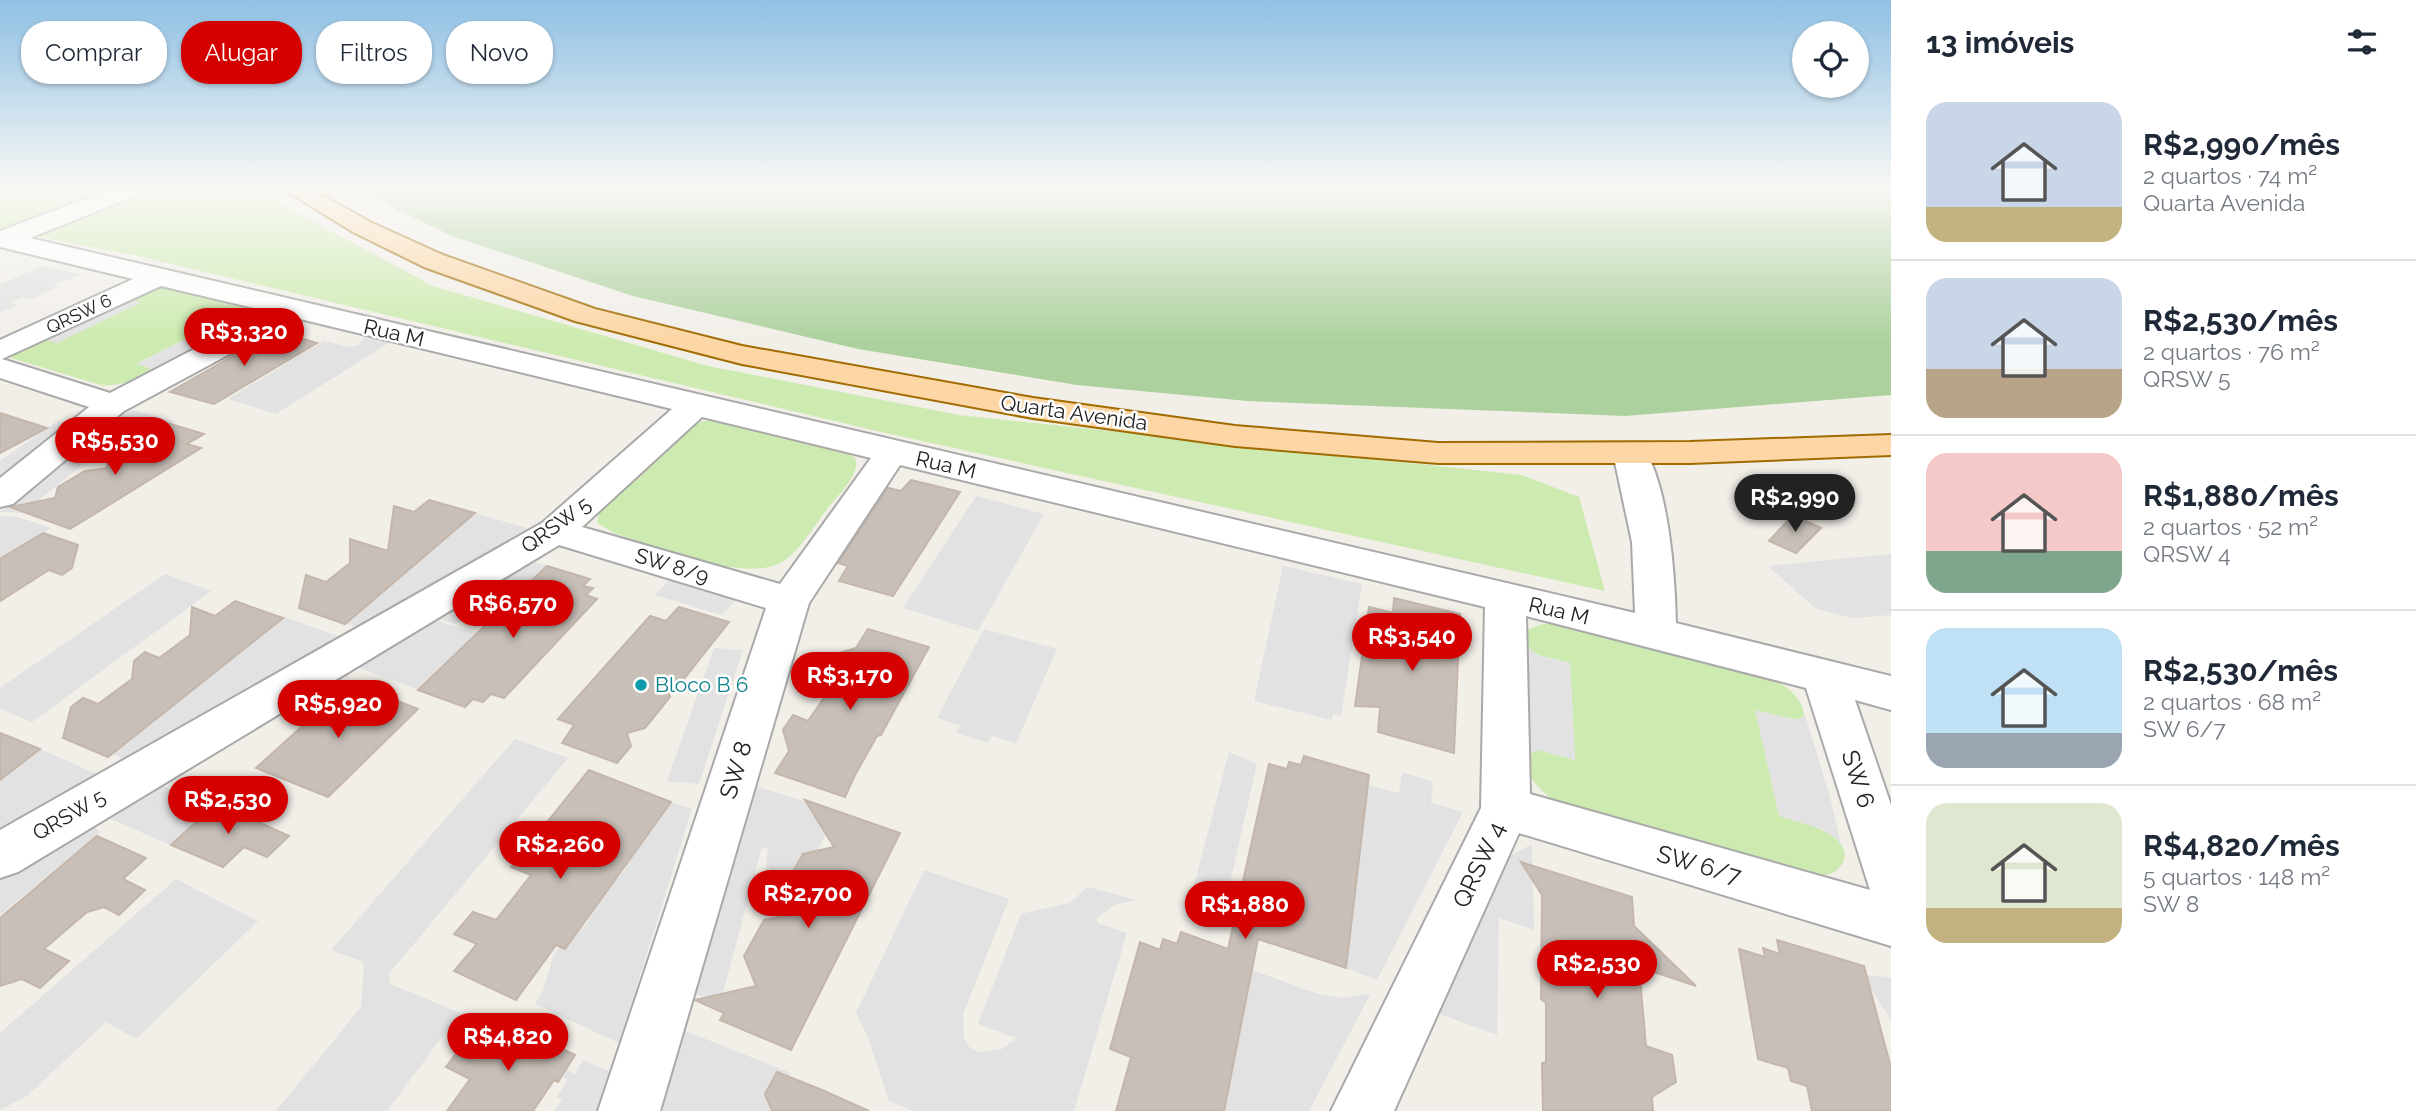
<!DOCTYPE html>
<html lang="pt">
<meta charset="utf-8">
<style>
:root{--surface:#fff;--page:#f6f6f7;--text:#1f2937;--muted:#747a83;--line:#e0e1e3;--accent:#d40000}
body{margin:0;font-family:Raleway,sans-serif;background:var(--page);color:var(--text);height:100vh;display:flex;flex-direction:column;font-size:26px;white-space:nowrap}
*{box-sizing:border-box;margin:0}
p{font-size:23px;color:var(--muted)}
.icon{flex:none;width:38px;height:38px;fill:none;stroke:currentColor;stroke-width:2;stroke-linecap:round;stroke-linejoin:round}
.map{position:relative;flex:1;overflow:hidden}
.side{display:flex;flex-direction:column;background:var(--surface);width:525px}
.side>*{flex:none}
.guide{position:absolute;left:21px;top:21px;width:665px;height:63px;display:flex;gap:14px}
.buttons{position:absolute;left:1792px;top:21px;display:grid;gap:14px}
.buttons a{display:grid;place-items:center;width:77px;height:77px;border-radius:50%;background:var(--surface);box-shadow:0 2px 5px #0004;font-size:35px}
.price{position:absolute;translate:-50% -60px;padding:0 16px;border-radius:24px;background:var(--accent);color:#fff;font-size:23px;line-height:46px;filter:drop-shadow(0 2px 4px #0008)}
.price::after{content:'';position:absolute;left:50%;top:42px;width:21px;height:16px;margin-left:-10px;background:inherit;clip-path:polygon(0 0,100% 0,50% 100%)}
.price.current{background:#222;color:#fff}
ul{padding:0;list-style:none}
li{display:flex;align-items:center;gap:21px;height:175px;padding:0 35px}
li+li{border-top:2px solid var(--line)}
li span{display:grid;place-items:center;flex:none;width:196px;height:140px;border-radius:21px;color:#555}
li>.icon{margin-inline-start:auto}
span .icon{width:84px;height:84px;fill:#fffc;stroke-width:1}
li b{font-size:30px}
h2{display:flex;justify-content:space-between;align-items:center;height:84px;padding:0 35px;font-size:30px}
.chip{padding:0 24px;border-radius:28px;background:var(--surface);box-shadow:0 2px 5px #0004;font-size:24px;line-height:63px}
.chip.current{background:var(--accent);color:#fff}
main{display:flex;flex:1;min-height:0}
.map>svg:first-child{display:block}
.grass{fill:#cdebb0}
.forest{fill:#add19e}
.parking{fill:#e2e2e2}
.building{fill:#c7bfb8;stroke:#c4b6ab;stroke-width:2}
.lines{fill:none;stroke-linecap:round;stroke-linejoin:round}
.minor-casing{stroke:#a9a9a9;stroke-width:4}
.major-casing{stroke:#a06b00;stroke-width:4}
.minor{fill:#fff;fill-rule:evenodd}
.major{fill:#fcd6a4;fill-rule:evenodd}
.culture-dot{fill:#0f9aa8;stroke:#fff;stroke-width:2.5}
.labels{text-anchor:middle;stroke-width:5;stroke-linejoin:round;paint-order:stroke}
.far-street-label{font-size:18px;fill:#222;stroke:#fff}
.street-label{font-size:21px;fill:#222;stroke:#fff}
.culture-label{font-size:21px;fill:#0d838f;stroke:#fff;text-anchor:start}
.near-street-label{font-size:24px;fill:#222;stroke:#fff}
</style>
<main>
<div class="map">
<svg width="1891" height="1111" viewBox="0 0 1891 1111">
<rect width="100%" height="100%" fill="#f2efe9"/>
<!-- grass -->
<g class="grass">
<path d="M0,187H249L433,286L708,366L959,415L1522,475L1579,497L1605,591L881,432L142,257L0,229Z"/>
<path d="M163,286L254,307L257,313L242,325L217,323L138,363L153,370L152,373L134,382L104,386L11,358L15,349L138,303L126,299L151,287Z"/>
<path d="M715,419L848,452L856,460C859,477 837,496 827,509C814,526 800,551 782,562C745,584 656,546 616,534L597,523L600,508L691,424Z"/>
<path d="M1542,624H1561L1772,678C1787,687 1805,699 1804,718L1793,719L1756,711L1779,815C1797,821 1859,835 1842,864C1837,873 1828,875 1819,876L1550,798C1537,786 1519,771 1530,752L1540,750L1575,760L1570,663L1538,655L1526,647L1524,636L1529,629Z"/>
</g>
<!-- forest -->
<path class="forest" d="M350,187H1891V395L1625,416L1247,401L1077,385L858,349L633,296L452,236Z"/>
<!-- parking -->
<g class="parking">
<path d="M43,266L83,275L53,284L59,286L31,299L23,297L11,302L18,305L0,312V284Z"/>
<path d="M126,299L140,303L57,343L42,339Z"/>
<path d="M217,323L239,326L152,373V369L137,364Z"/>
<path d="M362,332L400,341L387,344L276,414L228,399L324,341L350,347L359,345L364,338Z"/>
<path d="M133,410L177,422L164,424L143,441L109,457L78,446L113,418Z"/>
<path d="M58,421L75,422L0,483V461Z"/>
<path d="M73,450L93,456L38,501L21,508L23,513L0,512Z"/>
<path d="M976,496L1044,514L978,631L903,608Z"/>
<path d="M475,513L533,530L362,630L346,623Z"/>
<path d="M0,516L18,517L51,528L0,558Z"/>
<path d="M1891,554V615L1853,618L1816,609L1768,566Z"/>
<path d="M530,561L553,567L547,566L535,578L455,624L433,617Z"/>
<path d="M1283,566L1362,584L1341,716L1333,714L1332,720L1254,701Z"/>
<path d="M165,574L211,591L32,722L0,709V688Z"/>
<path d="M671,578L730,597L735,601L722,615L655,595Z"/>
<path d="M279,615L346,639L132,762L113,754L283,618Z"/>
<path d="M434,620L477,633L419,689L422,691L359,668L378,651Z"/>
<path d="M984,629L1057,649L1016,743L992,736L988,743L956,733L960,725L937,718Z"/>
<path d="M1526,646L1539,656L1570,663L1575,760L1538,750L1528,755Z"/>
<path d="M714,648L743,650L699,784L667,781Z"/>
<path d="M1755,710L1793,719H1800L1805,715L1828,790L1842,848L1837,839L1824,830L1779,816Z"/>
<path d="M515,739L568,758L389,974L390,984L460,1013L387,1111H276L361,1007L364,965L361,961L331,950Z"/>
<path d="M40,749L104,777L0,837V780Z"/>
<path d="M1229,752L1257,764L1220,927L1186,916Z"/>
<path d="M1402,772L1433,782L1431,803L1463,812L1377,980L1346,968L1368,785L1399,793Z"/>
<path d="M155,782L211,808L170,845L111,819Z"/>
<path d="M745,783L839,812L820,824L826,834L817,851L803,854L786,889L764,881L768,849L762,847L723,993L719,998L687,994Z"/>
<path d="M671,802L692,809L619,1043L535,1004L543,991L554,954L560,947L565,948L587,923L593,910L581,905L603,875L615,880L625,870L628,859L652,830L657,808L665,811Z"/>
<path d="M88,820L100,833L0,915V872Z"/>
<path d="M1532,844L1534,930L1499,918L1497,1035L1431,1011L1507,858Z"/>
<path d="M924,870L1009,899L963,1014L964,1039L970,1048L979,1052L1002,1049L1016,1038L978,1024L1021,914L1069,903L1088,887L1136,900L1116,904L1096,918L1098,923L1127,933L1074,1111H913L889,1101L868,1037L856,1013Z"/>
<path d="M176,879L258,921L136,1039L106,1022L27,1096L0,1110V1033Z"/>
<path d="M1252,970L1318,994L1344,998L1371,993L1309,1111H1223Z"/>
<path d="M1866,975L1891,978V1020L1868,984Z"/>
<path d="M678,1028L791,1073L787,1082L774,1077L765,1094L770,1111H655Z"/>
<path d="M583,1060L609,1071L596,1111H554L562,1100L557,1097L568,1080L563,1077L567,1070L575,1074Z"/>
</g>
<!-- building -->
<g class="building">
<path d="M277,331L317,343L214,404L170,392Z"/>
<path d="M0,413L47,428L0,453Z"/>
<path d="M167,423L204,434L187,444L201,448L70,529L10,507L55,498L58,487L85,471L107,468L109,457L134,443L154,439L155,430Z"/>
<path d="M911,480L960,492L893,596L839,581L848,566L838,563L888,488L901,491Z"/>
<path d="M429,500L475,513L345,624L299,608L306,575L326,582L350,563V539L388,551L394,506L414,512Z"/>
<path d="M1793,515L1821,528L1796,553L1769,541Z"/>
<path d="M43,533L78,545L72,568L62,575L49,570L0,601V559Z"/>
<path d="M547,566L590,579L583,586L593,588L586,595L597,599L504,698L491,694L483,702L473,699L465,707L418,690Z"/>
<path d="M1394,598L1460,614L1454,753L1378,732L1380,707L1355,706L1369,607L1393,613Z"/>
<path d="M235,601L283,618L108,757L63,738L71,707L83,698L98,704L132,679L134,661L145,652L159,658L190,635L192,607L215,616Z"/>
<path d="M679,607L729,622L683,680L667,684L670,697L645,728L627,733L631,746L617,763L562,743L574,725L558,719L650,616L666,621Z"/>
<path d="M868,629L929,647L881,735L877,736L855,775L845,797L775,773L789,751L783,730L793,715L808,721L841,673L806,663L856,648Z"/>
<path d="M350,683L418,709L328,797L256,768Z"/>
<path d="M0,733L40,749L0,780Z"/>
<path d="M1304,756L1369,775L1346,968L1258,939L1224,1111H1116L1131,1057L1110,1049L1140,942L1160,950L1163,939L1177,944L1181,932L1228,949L1269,764L1287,769L1289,762L1301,765Z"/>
<path d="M589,770L671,802L565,949L556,945L516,1000L454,971L477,944L454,934L473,912L496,920L531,875L511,867Z"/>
<path d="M805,800L900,833L791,1050L720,1020L724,1013L695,1000L756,986L744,956L764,920L795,914L785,886L803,854L834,847Z"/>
<path d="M217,803L289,836L267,857L244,847L223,867L171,845Z"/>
<path d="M97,836L146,858L123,879L145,890L119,915L104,907L87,912L44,949L69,961L40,988L22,979L0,986V918Z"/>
<path d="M1521,862L1632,897L1634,926L1696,986L1639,967L1646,1046L1672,1055L1676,1082L1652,1097L1653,1111H1543L1542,1063L1546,1062V1003L1541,999L1542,895Z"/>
<path d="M1777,940L1864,966L1891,1068V1111H1812L1807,1086L1791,1081L1788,1068L1758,1059L1739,949L1765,957L1763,948L1780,954Z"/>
<path d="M510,1025L575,1055L558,1082L554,1080L533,1111H447L470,1079L446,1067L468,1038L493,1049Z"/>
<path d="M777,1072L822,1090L869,1111H772L765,1094Z"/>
</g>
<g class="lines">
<!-- minor casing -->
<g class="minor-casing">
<path id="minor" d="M117,187H149L145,192L30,238L1635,613L1632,542L1613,453L1618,446L1630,443L1642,446C1669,484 1675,577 1676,623L1891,676V710L1855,700L1891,805V946L1519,833L1394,1111H1331L1481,808L1485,607L900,465L809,603L660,1111H598L766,608L559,545L18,872L0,878V830L542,523L672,409L296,318L124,411L13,504L0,507V478L89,407L0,378V340L133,279L0,247V231ZM161,286L267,311L110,393L2,359ZM702,417L871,458L780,584L582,527ZM1526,616L1806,688L1870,890L1530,794Z"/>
</g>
<!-- major casing -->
<g class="major-casing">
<path id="major" d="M280,187H308L370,222L443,255L595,309L742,346L1033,398L1235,426L1438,443L1690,442L1891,435V455L1690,463H1438L1235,446L1033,418L742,364L575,321L424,267L353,232Z"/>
</g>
<!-- minor -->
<use href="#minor" class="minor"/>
<!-- major -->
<use href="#major" class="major"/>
</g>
<!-- sky -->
<linearGradient id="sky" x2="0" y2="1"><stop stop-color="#8fc0e4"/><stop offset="0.55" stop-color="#f9f8f5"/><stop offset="1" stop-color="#f9f8f5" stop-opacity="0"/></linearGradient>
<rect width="1891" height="342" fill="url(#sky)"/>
<!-- markers -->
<circle class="culture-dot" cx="641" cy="685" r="7"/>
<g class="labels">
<!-- far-street labels -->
<g class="far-street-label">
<text transform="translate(79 314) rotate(-25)" y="6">QRSW 6</text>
</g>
<!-- street labels -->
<g class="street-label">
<text transform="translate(394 333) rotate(13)" y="7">Rua M</text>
<text transform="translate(1074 413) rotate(8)" y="7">Quarta Avenida</text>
<text transform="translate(946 465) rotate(13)" y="7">Rua M</text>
<text transform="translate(556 525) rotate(-36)" y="7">QRSW 5</text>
<text transform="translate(672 566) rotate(17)" y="7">SW 8/9</text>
<text transform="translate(1559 611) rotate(13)" y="7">Rua M</text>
<text transform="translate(69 815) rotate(-30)" y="7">QRSW 5</text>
</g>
<!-- culture labels -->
<g class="culture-label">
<text x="655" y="692">Bloco B 6</text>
</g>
<!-- near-street labels -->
<g class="near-street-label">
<text transform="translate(736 770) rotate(-73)" y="8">SW 8</text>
<text transform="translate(1858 779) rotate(72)" y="8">SW 6</text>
<text transform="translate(1479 865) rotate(-65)" y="8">QRSW 4</text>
<text transform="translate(1699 865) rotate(16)" y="8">SW 6/7</text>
</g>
</g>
</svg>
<div class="buttons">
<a><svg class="icon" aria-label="locate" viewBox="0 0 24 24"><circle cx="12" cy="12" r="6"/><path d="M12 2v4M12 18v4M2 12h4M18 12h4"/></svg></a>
</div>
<b class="price" style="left:244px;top:368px">R$3,320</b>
<b class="price" style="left:115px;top:477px">R$5,530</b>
<b class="price current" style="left:1795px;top:534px">R$2,990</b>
<b class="price" style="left:513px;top:640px">R$6,570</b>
<b class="price" style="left:1412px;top:673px">R$3,540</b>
<b class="price" style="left:850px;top:712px">R$3,170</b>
<b class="price" style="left:338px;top:740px">R$5,920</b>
<b class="price" style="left:228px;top:836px">R$2,530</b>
<b class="price" style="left:560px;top:881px">R$2,260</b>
<b class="price" style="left:808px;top:930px">R$2,700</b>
<b class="price" style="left:1245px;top:941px">R$1,880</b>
<b class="price" style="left:1597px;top:1000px">R$2,530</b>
<b class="price" style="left:508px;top:1073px">R$4,820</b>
<div class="guide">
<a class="chip">Comprar</a>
<a class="chip current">Alugar</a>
<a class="chip">Filtros</a>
<a class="chip">Novo</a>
</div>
</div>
<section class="side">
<h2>13 imóveis<svg class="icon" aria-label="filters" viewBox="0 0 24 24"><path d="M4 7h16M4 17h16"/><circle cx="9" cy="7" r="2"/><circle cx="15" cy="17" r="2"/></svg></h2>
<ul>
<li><span style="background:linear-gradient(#c9d6e8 75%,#c2b280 0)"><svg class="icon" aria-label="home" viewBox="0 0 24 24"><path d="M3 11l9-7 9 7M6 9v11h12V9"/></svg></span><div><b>R$2,990/mês</b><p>2 quartos · 74 m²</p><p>Quarta Avenida</p></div></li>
<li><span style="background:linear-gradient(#c9d6e8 65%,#b9a48a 0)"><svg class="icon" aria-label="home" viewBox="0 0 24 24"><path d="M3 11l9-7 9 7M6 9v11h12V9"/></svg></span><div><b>R$2,530/mês</b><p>2 quartos · 76 m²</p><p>QRSW 5</p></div></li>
<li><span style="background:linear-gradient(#f6c9c9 70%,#7fa58c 0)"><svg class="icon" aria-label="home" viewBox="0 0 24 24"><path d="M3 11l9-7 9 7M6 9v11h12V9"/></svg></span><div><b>R$1,880/mês</b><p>2 quartos · 52 m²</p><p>QRSW 4</p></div></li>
<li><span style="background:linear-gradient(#bfe0f5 75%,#9aa5b1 0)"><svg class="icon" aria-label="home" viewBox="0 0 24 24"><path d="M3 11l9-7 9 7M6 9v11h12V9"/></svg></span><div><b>R$2,530/mês</b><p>2 quartos · 68 m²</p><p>SW 6/7</p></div></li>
<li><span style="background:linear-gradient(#dfe7d0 75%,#c2b280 0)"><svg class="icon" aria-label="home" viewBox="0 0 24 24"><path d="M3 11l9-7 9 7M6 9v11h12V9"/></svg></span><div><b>R$4,820/mês</b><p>5 quartos · 148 m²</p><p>SW 8</p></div></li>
</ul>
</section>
</main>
